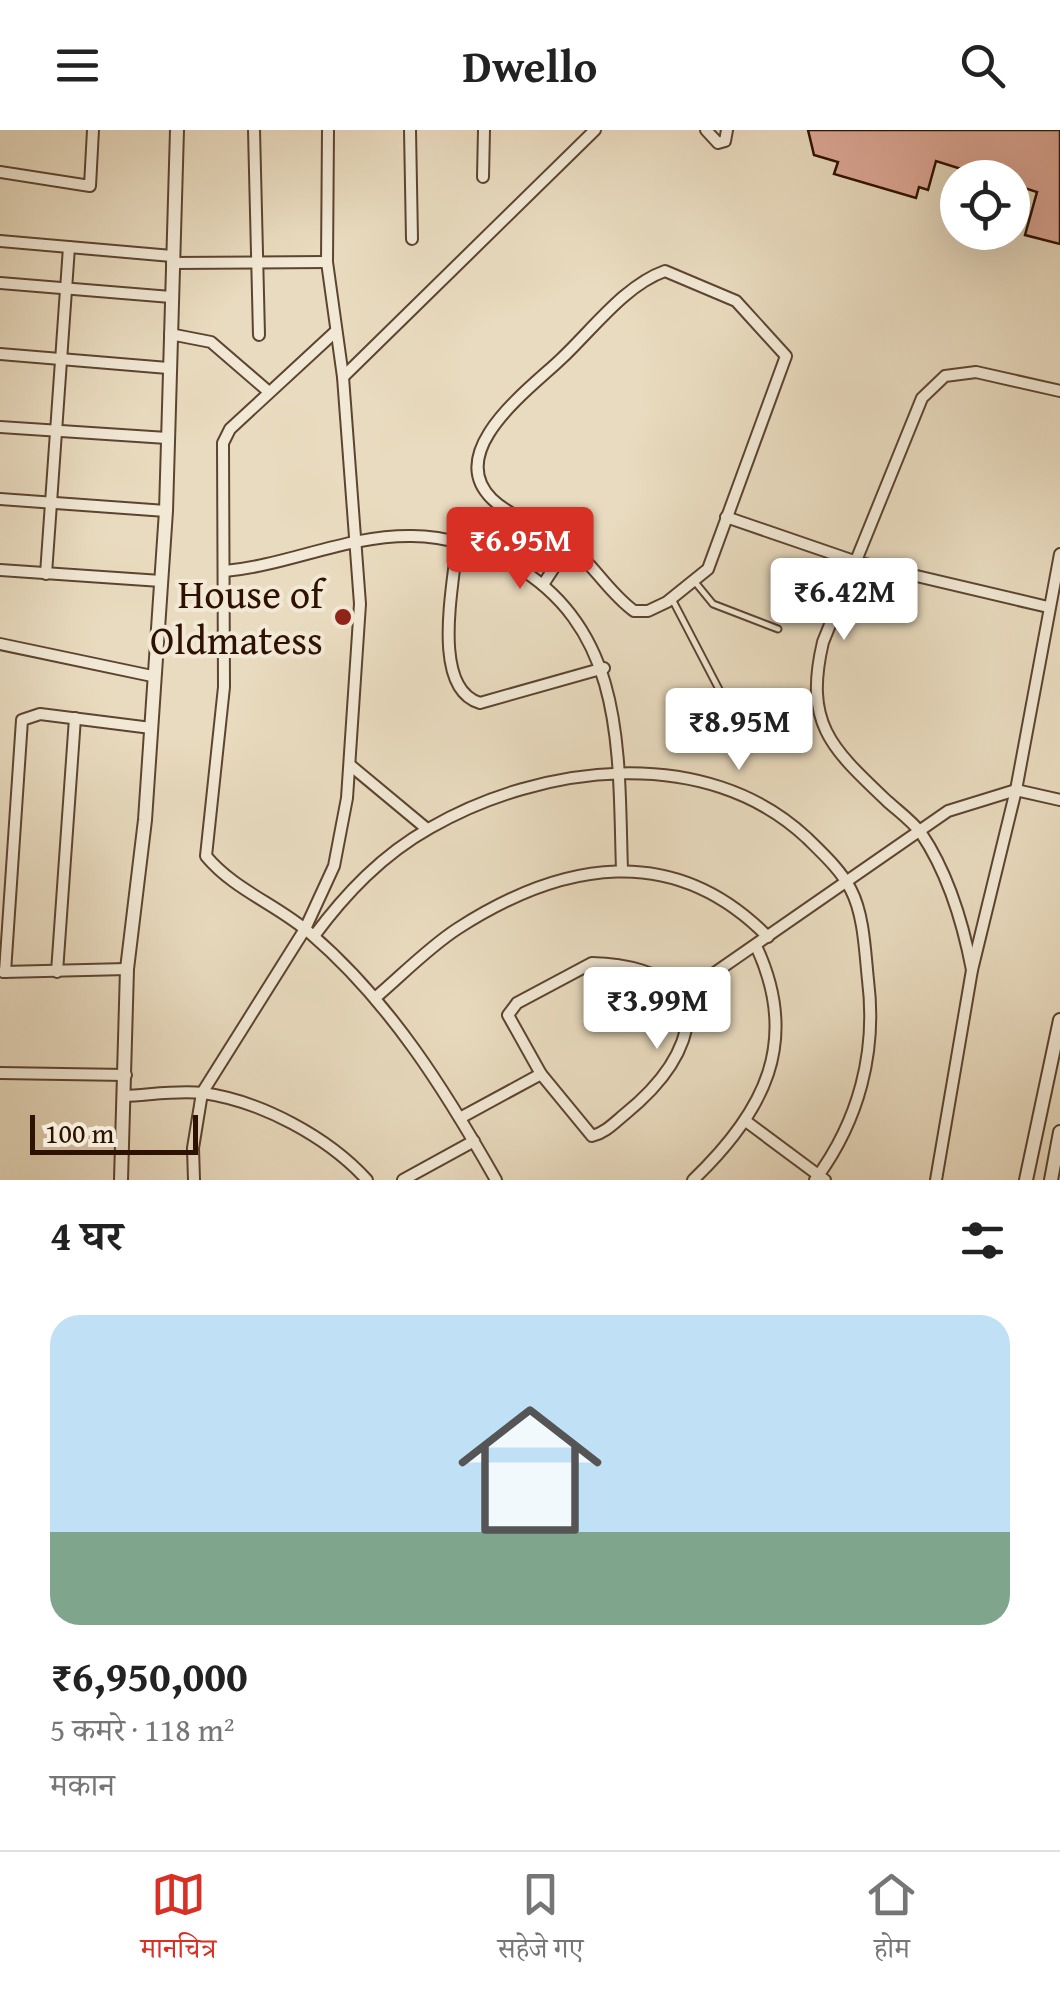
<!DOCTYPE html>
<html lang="hi">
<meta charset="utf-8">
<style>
:root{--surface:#fff;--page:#f6f6f6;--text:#222;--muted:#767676;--line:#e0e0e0;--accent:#d93025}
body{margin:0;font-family:"Gentium Book Plus","Noto Serif Devanagari",serif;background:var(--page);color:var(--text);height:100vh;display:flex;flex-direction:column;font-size:38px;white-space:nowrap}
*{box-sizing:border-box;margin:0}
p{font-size:32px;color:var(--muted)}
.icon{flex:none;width:55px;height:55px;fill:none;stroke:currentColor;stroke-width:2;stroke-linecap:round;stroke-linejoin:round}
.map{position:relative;height:1050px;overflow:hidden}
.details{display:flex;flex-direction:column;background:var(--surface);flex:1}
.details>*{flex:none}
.controls{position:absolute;left:940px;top:30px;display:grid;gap:20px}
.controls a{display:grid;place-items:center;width:90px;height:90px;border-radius:50%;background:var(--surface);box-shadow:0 10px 40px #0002;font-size:50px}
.scale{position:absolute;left:30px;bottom:25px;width:168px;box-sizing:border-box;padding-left:10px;border:5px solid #2e1100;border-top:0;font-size:28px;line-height:35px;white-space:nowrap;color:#2e1100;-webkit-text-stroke:8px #f1e8d5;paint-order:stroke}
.price{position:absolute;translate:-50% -85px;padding:0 22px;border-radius:10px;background:#fff;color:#222;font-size:32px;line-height:65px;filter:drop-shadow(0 2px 5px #0008)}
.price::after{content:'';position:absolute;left:50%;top:60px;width:30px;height:22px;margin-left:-15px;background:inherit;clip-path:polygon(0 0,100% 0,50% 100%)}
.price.active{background:var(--accent);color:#fff}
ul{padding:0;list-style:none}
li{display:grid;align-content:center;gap:20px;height:530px;padding:0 50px}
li+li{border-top:2px solid var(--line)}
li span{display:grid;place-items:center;height:310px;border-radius:30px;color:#555}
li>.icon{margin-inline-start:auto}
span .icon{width:180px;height:180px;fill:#fffc;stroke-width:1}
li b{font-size:42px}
h2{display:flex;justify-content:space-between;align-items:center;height:120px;padding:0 50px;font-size:42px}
header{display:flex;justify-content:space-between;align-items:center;height:130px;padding:0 50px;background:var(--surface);font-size:45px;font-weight:800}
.dock{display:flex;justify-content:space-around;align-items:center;height:140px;border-top:2px solid var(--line);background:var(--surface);font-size:28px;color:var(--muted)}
.dock a{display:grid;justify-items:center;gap:5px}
.dock .active{color:var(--accent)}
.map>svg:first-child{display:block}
.building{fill:#dea897;stroke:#2e1100;stroke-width:2.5}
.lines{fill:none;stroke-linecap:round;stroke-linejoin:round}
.service-casing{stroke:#5d4430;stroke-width:9}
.minor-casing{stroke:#5d4430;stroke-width:14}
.tertiary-casing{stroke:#5d4430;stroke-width:16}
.service{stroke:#f1e8d5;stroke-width:5}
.minor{stroke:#f1e8d5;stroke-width:10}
.tertiary{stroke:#f1e8d5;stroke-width:12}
.poi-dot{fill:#8f2418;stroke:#f1e8d5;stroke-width:4}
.labels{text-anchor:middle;stroke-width:8;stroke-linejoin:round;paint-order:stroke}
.poi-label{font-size:40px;fill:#2e1100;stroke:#f1e8d5;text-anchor:end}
</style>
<header><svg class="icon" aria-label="menu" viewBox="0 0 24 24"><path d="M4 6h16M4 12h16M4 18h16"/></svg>Dwello<svg class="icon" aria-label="search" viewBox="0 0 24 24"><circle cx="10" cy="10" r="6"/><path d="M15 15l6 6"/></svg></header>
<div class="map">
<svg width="1060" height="1050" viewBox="0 0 1060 1050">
<rect width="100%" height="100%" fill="#e9dbbf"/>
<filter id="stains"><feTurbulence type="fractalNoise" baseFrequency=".002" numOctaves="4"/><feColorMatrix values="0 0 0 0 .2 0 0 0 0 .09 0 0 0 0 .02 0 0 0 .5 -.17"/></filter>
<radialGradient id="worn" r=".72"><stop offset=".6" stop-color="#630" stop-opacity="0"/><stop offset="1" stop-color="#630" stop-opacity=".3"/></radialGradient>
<!-- building -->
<path class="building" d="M808,0H1060V114L1025,105L1037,62L1012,54V48H990L936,31L928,60L919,57L916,68L834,44L838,32L814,25Z"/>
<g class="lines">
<!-- service casing -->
<g class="service-casing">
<g id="service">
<path d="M695,452L713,474L778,499"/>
<path d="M672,469L723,567"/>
</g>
</g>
<!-- minor casing -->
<g class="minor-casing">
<g id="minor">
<path d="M254,0L259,205"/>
<path d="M410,0L412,109"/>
<path d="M706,0L718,13L725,11L727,0"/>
<path d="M0,42L90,56L93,0"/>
<path d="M483,47L484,0"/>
<path d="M0,111L172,126"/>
<path d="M172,133L327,132"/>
<path d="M665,141L736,171L786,226L708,439L667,472L648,481H634C609,463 594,435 570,416C546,397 514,390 492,369C443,321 531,258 561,229C592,200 625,155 665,141Z"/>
<path d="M0,153L171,167"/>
<path d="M335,202L230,299L223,313L224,557L206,726C234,760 278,775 311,804C390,872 445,960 496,1050"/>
<path d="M170,204L211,212L269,262"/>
<path d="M0,224L168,238"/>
<path d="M343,247L595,0"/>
<path d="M0,297L167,308"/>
<path d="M0,369L166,381"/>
<path d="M726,387L857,432L1048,477"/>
<path d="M457,413C454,454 430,558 480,573L604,538"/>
<path d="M0,440L161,451"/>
<path d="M225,441C289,435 347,405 412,406C446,406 484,418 514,435C627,501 618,624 622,740"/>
<path d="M46,444L69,117"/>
<path d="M544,453L569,415"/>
<path d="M0,514L152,546"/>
<path d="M350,635L427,699"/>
<path d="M314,806C346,763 382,725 430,698C541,634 706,613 807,708C823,724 841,740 851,760C864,785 865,822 868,850C877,922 859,991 815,1050"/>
<path d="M592,833C630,834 654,842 687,862C696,913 662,954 625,984C614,993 605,1003 592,1006L541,944L508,885L517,873Z"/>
<path d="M972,840C963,793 948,743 921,703C912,691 898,681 887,671C830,617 804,593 823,512L922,268L945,246L976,242L1060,261"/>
<path d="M3,842L127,839"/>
<path d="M5,842L22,590L40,584L151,598"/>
<path d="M57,842L75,588"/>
<path d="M687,862L948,681L1016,660L1060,670"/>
<path d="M375,868C402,845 428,818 457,799C562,731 674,711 768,807"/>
<path d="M0,943L126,945"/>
<path d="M124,966C149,965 178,960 203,963C261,971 328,1007 367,1050"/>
<path d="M460,988L541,944"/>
<path d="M747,992L825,1050"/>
<path d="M194,1050L193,1018L202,963L305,799L334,736L347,668L360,474L343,247L327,132L328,0"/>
<path d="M403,1050L474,1011"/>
<path d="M693,1050C764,982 801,912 756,816"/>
<path d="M936,1050L972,840L1016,660L1060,424"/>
</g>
</g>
<!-- tertiary casing -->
<g class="tertiary-casing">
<g id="tertiary">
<path d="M121,1050L127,839L145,690L166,381L177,0"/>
<path d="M1026,1050L1060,890"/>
<path d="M1051,1050L1060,1002"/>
</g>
</g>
<!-- service -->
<use href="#service" class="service"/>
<!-- minor -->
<use href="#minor" class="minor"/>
<!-- tertiary -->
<use href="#tertiary" class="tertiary"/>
</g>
<!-- markers -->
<circle class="poi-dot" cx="343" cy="487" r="10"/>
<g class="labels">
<!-- poi labels -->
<g class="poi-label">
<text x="323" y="478">House of<tspan x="323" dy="46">Oldmatess</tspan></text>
</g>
</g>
<rect width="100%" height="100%" filter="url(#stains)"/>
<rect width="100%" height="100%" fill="url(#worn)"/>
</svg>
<div class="controls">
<a><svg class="icon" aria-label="locate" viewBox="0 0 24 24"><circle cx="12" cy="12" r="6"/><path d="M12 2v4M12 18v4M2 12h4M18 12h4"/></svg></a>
</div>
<div class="scale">100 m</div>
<b class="price active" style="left:520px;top:462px">₹6.95M</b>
<b class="price" style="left:844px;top:513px">₹6.42M</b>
<b class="price" style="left:739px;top:643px">₹8.95M</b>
<b class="price" style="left:657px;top:922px">₹3.99M</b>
</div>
<section class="details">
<h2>4 घर<svg class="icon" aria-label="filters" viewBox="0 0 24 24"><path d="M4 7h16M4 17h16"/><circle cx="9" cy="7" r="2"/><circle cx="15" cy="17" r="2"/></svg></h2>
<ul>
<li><span style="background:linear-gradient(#bfe0f5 70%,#7fa58c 0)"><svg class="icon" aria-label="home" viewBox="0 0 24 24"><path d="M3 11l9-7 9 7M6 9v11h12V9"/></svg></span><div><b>₹6,950,000</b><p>5 कमरे · 118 m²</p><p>मकान</p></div></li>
</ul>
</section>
<nav class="dock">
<a class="active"><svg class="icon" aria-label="map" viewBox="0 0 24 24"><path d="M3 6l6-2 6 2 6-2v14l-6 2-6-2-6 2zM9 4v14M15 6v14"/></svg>मानचित्र</a>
<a><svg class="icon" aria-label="saved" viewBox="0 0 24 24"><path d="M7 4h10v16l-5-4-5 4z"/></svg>सहेजे गए</a>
<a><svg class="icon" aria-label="home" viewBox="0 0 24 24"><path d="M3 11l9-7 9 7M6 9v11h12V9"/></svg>होम</a>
</nav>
